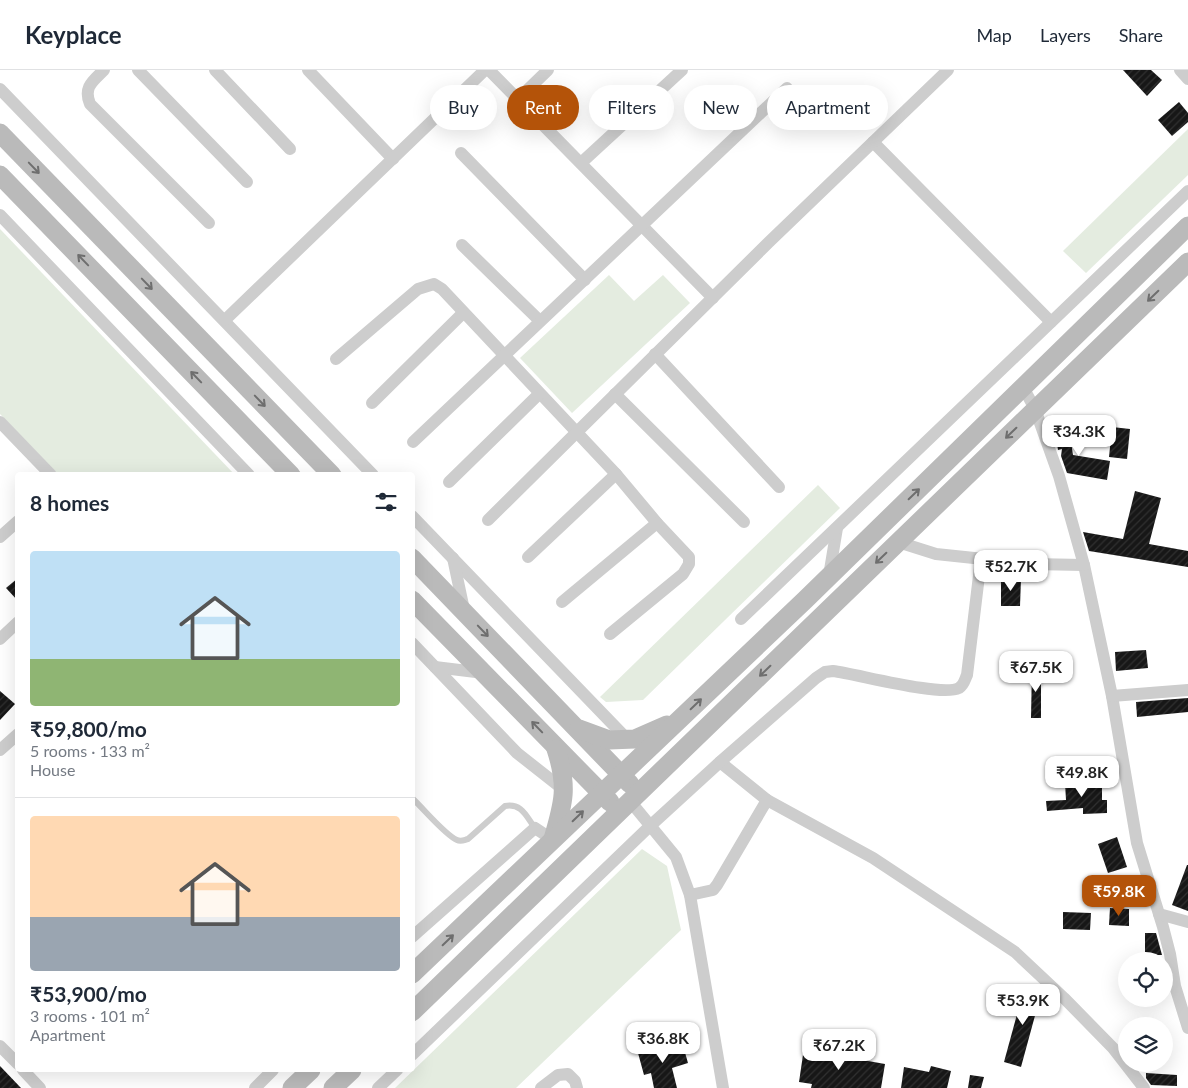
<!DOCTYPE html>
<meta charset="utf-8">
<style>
:root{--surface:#fff;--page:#f6f6f7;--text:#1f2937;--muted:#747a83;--line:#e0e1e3;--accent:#b45309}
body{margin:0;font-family:Lato,sans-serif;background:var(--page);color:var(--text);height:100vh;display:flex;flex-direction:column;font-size:19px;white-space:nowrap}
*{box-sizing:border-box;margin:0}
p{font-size:16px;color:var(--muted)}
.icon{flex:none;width:28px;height:28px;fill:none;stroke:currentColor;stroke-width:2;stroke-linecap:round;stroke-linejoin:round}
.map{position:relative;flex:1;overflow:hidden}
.panel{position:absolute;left:15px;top:402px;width:400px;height:600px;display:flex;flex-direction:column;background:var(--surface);border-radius:5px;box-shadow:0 5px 20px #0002}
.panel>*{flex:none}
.top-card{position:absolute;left:430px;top:15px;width:475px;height:45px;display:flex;gap:10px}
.buttons{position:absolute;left:1118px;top:882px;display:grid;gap:10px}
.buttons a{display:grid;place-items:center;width:55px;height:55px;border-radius:50%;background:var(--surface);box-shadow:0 5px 20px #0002;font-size:25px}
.price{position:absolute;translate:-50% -42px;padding:0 11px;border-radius:10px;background:#fff;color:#222;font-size:16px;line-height:32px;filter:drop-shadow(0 1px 2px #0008)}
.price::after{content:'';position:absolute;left:50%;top:30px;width:15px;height:11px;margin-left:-8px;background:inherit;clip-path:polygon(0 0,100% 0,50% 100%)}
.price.on{background:var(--accent);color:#fff}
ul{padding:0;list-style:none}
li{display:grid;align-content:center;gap:10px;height:265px;padding:0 15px}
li+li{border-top:1px solid var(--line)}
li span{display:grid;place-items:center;height:155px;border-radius:5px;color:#555}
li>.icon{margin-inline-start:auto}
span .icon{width:90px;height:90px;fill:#fffc;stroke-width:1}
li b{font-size:21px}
h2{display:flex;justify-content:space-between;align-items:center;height:60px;padding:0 15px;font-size:21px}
.chip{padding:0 18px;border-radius:22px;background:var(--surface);box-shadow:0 5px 20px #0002;font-size:18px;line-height:45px}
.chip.on{background:var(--accent);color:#fff}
header{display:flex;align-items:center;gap:30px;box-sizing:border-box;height:70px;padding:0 25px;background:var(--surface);border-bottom:1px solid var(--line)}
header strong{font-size:24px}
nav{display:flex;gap:28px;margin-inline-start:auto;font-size:18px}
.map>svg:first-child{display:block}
.park{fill:#e4ece0}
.building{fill:url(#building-hatch)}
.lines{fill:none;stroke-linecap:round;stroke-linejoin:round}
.lane{stroke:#cdcdcd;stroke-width:6}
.street{stroke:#cdcdcd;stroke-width:12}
.secondary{stroke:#bababa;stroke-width:19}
.oneway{stroke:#6e6e6e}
</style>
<header>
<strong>Keyplace</strong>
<nav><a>Map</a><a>Layers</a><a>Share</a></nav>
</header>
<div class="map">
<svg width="1188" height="1018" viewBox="0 0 1188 1018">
<defs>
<pattern id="building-hatch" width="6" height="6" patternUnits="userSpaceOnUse" patternTransform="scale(1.25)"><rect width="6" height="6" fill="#171717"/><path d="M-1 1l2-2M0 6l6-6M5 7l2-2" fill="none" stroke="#303030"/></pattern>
</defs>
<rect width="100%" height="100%" fill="#fff"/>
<!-- park -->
<g class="park">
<path d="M1188,59V105L1086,203L1063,181Z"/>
<path d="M0,159L235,405H59L0,344Z"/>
<path d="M609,205L634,231L663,205L690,233L572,343L520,288Z"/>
<path d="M818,415L840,438L643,630L606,632L600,627Z"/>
<path d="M642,779L667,796L681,860L516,1018H395Z"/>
</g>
<!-- building -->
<g class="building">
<path d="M1123,0H1151L1162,10L1147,26Z"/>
<path d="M1179,32L1188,43V52L1172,66L1158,50Z"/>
<path d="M1068,352L1073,385L1110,391L1107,410L1067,403L1061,386L1062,379L1058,380L1054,354Z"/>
<path d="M1112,357L1130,359L1127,389L1109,387Z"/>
<path d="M1135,421L1161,428L1149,474L1188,481V497L1089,481L1083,462L1123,469Z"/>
<path d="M18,508V531L6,518Z"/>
<path d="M1001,509H1021L1020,536H1001Z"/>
<path d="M1146,580L1148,598L1116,601L1115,582Z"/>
<path d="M1032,597H1041V648H1031Z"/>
<path d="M0,621L15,634L0,650Z"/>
<path d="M1188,628V642L1137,647L1136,632Z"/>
<path d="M1102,711V730H1107V743L1083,744V738L1047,741L1046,731L1066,730L1065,713Z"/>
<path d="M1117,767L1127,797L1108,803L1098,774Z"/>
<path d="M1187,795H1188V841L1172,835Z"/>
<path d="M1110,838L1129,839V856L1109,855Z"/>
<path d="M1063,842L1091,843L1090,860L1063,859Z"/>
<path d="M1145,863H1156L1162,885H1145Z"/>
<path d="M1025,915L1042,920L1021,997L1004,992Z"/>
<path d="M682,972L688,993L672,998L677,1018H654L651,1003L644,1005L638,983Z"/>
<path d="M804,978L858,986L857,989L885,994L881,1018H811L812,1014L799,1012Z"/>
<path d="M0,996L21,1018H0Z"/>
<path d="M931,996L951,1001L947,1018H901L904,997L929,1002Z"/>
<path d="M1146,1003L1177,1005V1016L1151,1015L1146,1008Z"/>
<path d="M970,1005L984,1007L981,1018H968Z"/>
</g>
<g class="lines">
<!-- lane -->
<path class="lane" d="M412,728C423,738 445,765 457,770C461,772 464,770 468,769L505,736C522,733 526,746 535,758"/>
<!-- street -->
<g class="street">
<path d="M104,0C93,11 83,17 90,34L209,153"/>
<path d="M138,0L247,112"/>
<path d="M215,0L290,79"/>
<path d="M308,0L393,89"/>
<path d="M489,0L713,228"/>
<path d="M1180,0L1188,9"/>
<path d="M0,19L373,405"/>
<path d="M518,29L548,0"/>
<path d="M873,72L1051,252"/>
<path d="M461,83L585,210"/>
<path d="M581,93L682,0"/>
<path d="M0,145L249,405"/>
<path d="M462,175L540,251"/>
<path d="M225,250L485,0"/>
<path d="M655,284L779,417"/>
<path d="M336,289L418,219L434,214L442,219L616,404L657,453L689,487V494L683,504L610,564"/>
<path d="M1023,317L1035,339L1059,406L1084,495L1112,626L1137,773L1163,857L1170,884L1175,916L1188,958"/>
<path d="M615,324L744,452"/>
<path d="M372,333L463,243"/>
<path d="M0,352L51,405"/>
<path d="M413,372L787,18"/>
<path d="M449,412L539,324"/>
<path d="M412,446L627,669"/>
<path d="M488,450L769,172L948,0"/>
<path d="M0,467L18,451"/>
<path d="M898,472L936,484L1031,494L1084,495"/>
<path d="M528,487L616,404"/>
<path d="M453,488L464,540"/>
<path d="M829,506L837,458"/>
<path d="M562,532L657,453"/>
<path d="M741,549L1188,121"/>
<path d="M0,569L18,552"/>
<path d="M412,573L517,683L564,720"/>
<path d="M435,597L484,603"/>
<path d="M1112,626L1188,620"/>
<path d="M0,680L18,664"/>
<path d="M720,692L767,730L873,788L1015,882L1064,928L1113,978L1144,1018"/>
<path d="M630,731L676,787L690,825L723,1018"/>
<path d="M690,825L713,820L717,815L767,730"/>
<path d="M1159,844L1188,852"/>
<path d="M412,867L535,758L553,770"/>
<path d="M0,976L18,994"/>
<path d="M412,985L650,756L720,692L816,608L825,602L833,601C857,604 941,627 959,618C964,615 965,609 967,605L981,489"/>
<path d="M23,1000L40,1018"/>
<path d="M255,1018L273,1000"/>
<path d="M378,1018L397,1000"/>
<path d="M541,1018L558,1005L568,1004L575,1011L577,1018"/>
</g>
<!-- secondary -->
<g class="secondary">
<path d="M0,63L332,405"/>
<path d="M0,105L291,405"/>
<path d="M412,488L630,714"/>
<path d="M412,530L610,732"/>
<path d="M579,659L609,670L635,669L667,655"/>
<path d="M553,769C564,732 568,716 556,679"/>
<path d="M412,904L805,530L1188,156"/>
<path d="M412,942L1188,192"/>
<path d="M292,1018L311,1000"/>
<path d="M333,1018L352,1000"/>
</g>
</g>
<!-- one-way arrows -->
<defs><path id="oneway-shaft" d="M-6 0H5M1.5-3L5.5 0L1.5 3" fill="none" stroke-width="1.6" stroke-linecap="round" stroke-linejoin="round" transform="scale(1.25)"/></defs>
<g class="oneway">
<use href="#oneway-shaft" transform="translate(34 98) rotate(46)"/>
<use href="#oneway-shaft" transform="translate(83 190) rotate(-134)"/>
<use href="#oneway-shaft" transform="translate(147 214) rotate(46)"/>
<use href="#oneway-shaft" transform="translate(1153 226) rotate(136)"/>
<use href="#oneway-shaft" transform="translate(196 307) rotate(-134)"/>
<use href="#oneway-shaft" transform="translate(260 331) rotate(46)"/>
<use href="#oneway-shaft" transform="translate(1011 363) rotate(136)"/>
<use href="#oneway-shaft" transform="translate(914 424) rotate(-44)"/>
<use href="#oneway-shaft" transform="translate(881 488) rotate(136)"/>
<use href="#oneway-shaft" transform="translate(483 561) rotate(46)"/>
<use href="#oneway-shaft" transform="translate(765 601) rotate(136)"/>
<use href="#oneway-shaft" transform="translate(696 634) rotate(-44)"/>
<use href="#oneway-shaft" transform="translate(537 657) rotate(-134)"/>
<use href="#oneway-shaft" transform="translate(578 746) rotate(-44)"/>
<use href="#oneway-shaft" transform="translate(448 870) rotate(-44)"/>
</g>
</svg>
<div class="buttons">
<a><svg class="icon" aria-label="locate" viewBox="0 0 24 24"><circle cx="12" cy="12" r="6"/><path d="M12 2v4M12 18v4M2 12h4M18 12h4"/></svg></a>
<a><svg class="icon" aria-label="layers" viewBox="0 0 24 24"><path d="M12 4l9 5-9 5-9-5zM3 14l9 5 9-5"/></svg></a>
</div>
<b class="price" style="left:1079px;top:387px">₹34.3K</b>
<b class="price" style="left:1011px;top:522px">₹52.7K</b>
<b class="price" style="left:1036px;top:623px">₹67.5K</b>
<b class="price" style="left:1082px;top:728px">₹49.8K</b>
<b class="price on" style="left:1119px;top:847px">₹59.8K</b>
<b class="price" style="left:1023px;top:956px">₹53.9K</b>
<b class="price" style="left:663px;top:994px">₹36.8K</b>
<b class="price" style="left:839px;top:1001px">₹67.2K</b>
<div class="top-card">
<a class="chip">Buy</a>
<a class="chip on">Rent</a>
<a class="chip">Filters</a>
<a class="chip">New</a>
<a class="chip">Apartment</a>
</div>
<section class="panel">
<h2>8 homes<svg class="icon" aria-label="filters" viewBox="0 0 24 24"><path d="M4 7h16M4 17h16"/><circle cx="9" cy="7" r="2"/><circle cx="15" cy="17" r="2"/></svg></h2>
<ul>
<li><span style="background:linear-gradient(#bfe0f5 70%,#8fb573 0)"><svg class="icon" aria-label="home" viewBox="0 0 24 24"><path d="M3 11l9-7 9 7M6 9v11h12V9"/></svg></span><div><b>₹59,800/mo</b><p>5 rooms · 133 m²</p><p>House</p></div></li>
<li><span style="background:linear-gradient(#ffd9b3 65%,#9aa5b1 0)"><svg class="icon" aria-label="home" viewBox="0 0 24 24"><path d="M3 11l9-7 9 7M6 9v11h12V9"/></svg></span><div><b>₹53,900/mo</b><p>3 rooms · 101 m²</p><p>Apartment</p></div></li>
</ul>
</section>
</div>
